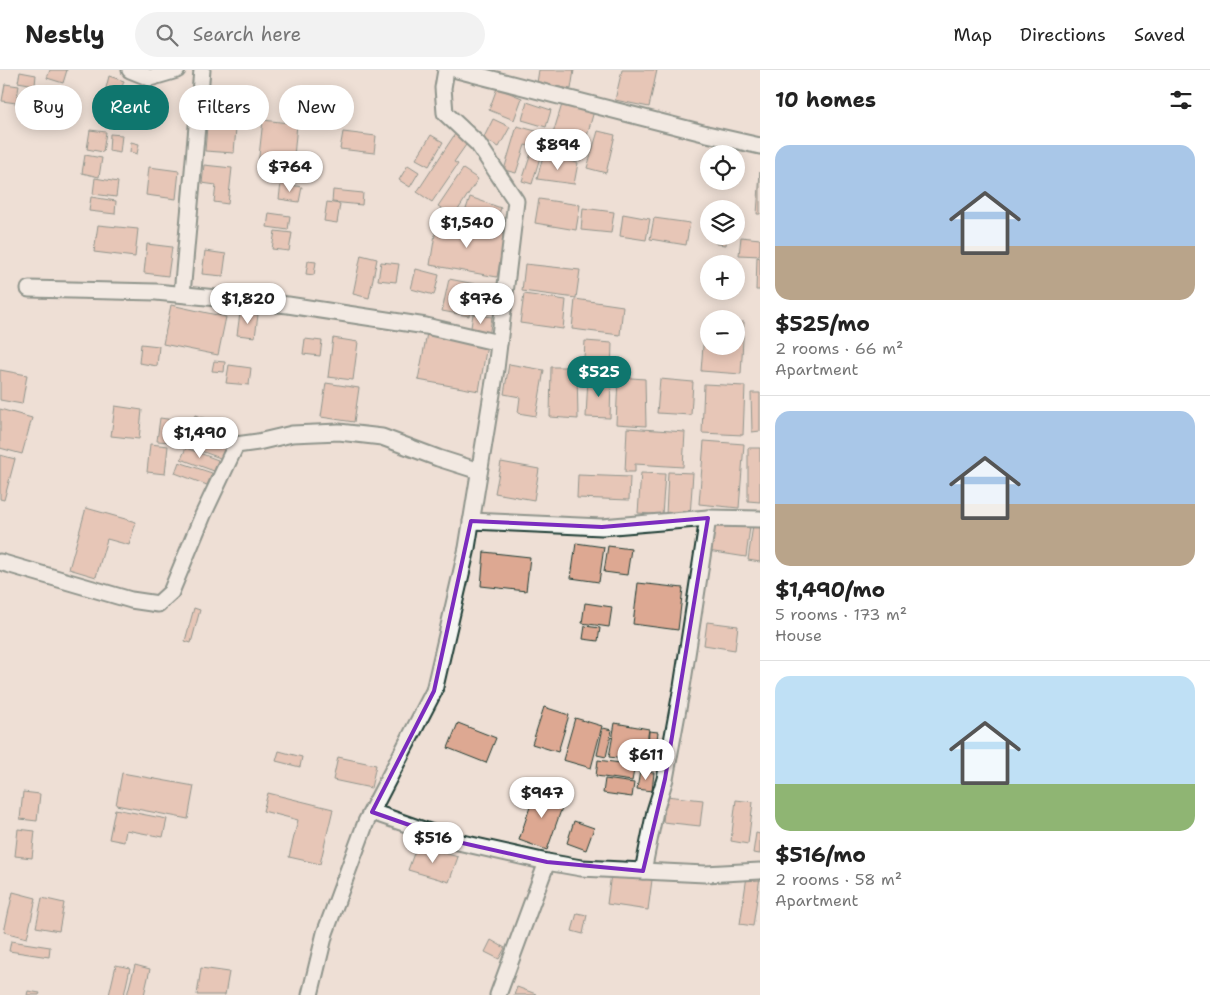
<!DOCTYPE html>
<meta charset="utf-8">
<style>
:root{--surface:#fff;--page:#f2f2f2;--text:#222;--muted:#767676;--line:#e0e0e0;--accent:#0f766e}
body{margin:0;font-family:"Shantell Sans",sans-serif;background:var(--page);color:var(--text);height:100vh;display:flex;flex-direction:column;font-size:19px;white-space:nowrap}
*{box-sizing:border-box;margin:0}
p{font-size:16px;color:var(--muted)}
.icon{flex:none;width:28px;height:28px;fill:none;stroke:currentColor;stroke-width:2;stroke-linecap:round;stroke-linejoin:round}
.map{position:relative;flex:1;overflow:hidden}
.panel{display:flex;flex-direction:column;background:var(--surface);width:450px}
.panel>*{flex:none}
.banner{position:absolute;left:15px;top:15px;width:475px;height:45px;display:flex;gap:10px}
.fabs{position:absolute;left:700px;top:75px;display:grid;gap:10px}
.fabs a{display:grid;place-items:center;width:45px;height:45px;border-radius:50%;background:var(--surface);box-shadow:0 2px 12px #0003;font-size:25px}
.price{position:absolute;translate:-50% -42px;padding:0 11px;border-radius:18px;background:#fff;color:#222;font-size:16px;line-height:32px;filter:drop-shadow(0 1px 2px #0008)}
.price::after{content:'';position:absolute;left:50%;top:30px;width:15px;height:11px;margin-left:-8px;background:inherit;clip-path:polygon(0 0,100% 0,50% 100%)}
.price.selected{background:var(--accent);color:#fff}
ul{padding:0;list-style:none}
li{display:grid;align-content:center;gap:10px;height:265px;padding:0 15px}
li+li{border-top:1px solid var(--line)}
li span{display:grid;place-items:center;height:155px;border-radius:15px;color:#555}
li>.icon{margin-inline-start:auto}
span .icon{width:90px;height:90px;fill:#fffc;stroke-width:1}
li b{font-size:21px}
h2{display:flex;justify-content:space-between;align-items:center;height:60px;padding:0 15px;font-size:21px}
.tag{padding:0 18px;border-radius:22px;background:var(--surface);box-shadow:0 2px 12px #0003;font-size:18px;line-height:45px}
.tag.selected{background:var(--accent);color:#fff}
header{display:flex;align-items:center;gap:30px;box-sizing:border-box;height:70px;padding:0 25px;background:var(--surface);border-bottom:1px solid var(--line)}
header strong{font-size:24px}
nav{display:flex;gap:28px;margin-inline-start:auto;font-size:18px}
.search{width:350px;height:45px;background:var(--page);display:flex;align-items:center;gap:12px;box-sizing:border-box;padding:0 18px;border-radius:28px;color:var(--muted);font-size:19px}
main{display:flex;flex:1;min-height:0}
.map>svg:first-child{display:block}
.building{fill:#dda892;stroke:#1f3d34}
.lines{fill:none;stroke-linecap:round;stroke-linejoin:round}
.street-casing{stroke:#1f3d34;stroke-width:19}
.street{stroke:#f6f6f2;stroke-width:15}
.marked{fill:none;stroke:#7b2cbf;stroke-width:4;stroke-linejoin:round}
</style>
<header>
<strong>Nestly</strong>
<div class="search"><svg class="icon" aria-label="search" viewBox="0 0 24 24"><circle cx="10" cy="10" r="6"/><path d="M15 15l6 6"/></svg>Search here</div>
<nav><a>Map</a><a>Directions</a><a>Saved</a></nav>
</header>
<main>
<div class="map">
<svg width="760" height="925" viewBox="0 0 760 925">
<rect width="100%" height="100%" fill="#eedfd5"/>
<filter id="ink" filterUnits="userSpaceOnUse"><feTurbulence type="fractalNoise" baseFrequency=".02" numOctaves="2"/><feDisplacementMap in="SourceGraphic" scale="10" xChannelSelector="R" yChannelSelector="G"/><feConvolveMatrix kernelMatrix="1 2 1 2 8 2 1 2 1" color-interpolation-filters="sRGB"/></filter>
<g filter="url(#ink)">
<!-- building -->
<g class="building">
<path d="M50,0H67L63,13L47,8Z"/>
<path d="M539,0H574L571,19L537,13Z"/>
<path d="M622,0H657L649,37L615,30Z"/>
<path d="M20,2L36,5L35,15L18,12Z"/>
<path d="M109,6L124,11L120,23L106,18Z"/>
<path d="M5,14L19,16L16,33L2,31Z"/>
<path d="M497,18L522,28L514,50L489,40Z"/>
<path d="M563,31L594,41L580,91L547,83Z"/>
<path d="M527,32L551,40L546,57L522,50Z"/>
<path d="M208,43L237,45L234,83L205,81Z"/>
<path d="M493,49L510,57L499,77L483,69Z"/>
<path d="M263,50L297,54L293,98L258,95Z"/>
<path d="M517,56L547,64L532,114L522,111L533,77L525,75L516,103L504,100Z"/>
<path d="M90,60L106,62L103,82L87,79Z"/>
<path d="M598,61L615,65L606,103L587,98Z"/>
<path d="M343,62L376,66L374,83L340,79Z"/>
<path d="M110,64L122,65L120,83L109,81Z"/>
<path d="M455,64L468,72L454,92L458,94L432,132L417,122Z"/>
<path d="M431,65L443,72L429,96L416,89Z"/>
<path d="M131,72L139,74L137,84L130,82Z"/>
<path d="M85,85L102,88L99,107L82,103Z"/>
<path d="M543,86L578,93L574,114L537,109Z"/>
<path d="M204,95L232,98L228,134L214,132L216,115L202,113Z"/>
<path d="M408,95L419,102L410,117L399,110Z"/>
<path d="M149,97L179,101L176,129L146,125Z"/>
<path d="M463,99L478,109L454,146L438,136Z"/>
<path d="M760,102V144H757Z"/>
<path d="M269,105L276,106L275,113L268,112Z"/>
<path d="M95,108L118,112L116,127L93,124Z"/>
<path d="M281,113L302,117L299,132L279,129Z"/>
<path d="M333,120L363,123L362,135L332,132Z"/>
<path d="M91,127L116,131L115,144L89,141Z"/>
<path d="M470,127L501,138L493,159L463,148Z"/>
<path d="M539,129L580,135L576,160L535,153Z"/>
<path d="M327,132L340,134L337,153L324,151Z"/>
<path d="M583,138L614,142L611,163L581,160Z"/>
<path d="M269,143L290,146L288,160L267,157Z"/>
<path d="M623,144L650,149L646,170L620,166Z"/>
<path d="M654,148L690,153L686,175L650,169Z"/>
<path d="M437,152L505,164L497,207L430,195Z"/>
<path d="M98,155L138,159L135,187L94,182Z"/>
<path d="M275,161L292,163L289,181L272,179Z"/>
<path d="M717,166H727L726,175L716,174Z"/>
<path d="M741,167L760,169V186L739,185Z"/>
<path d="M147,174L172,177L168,206L144,203Z"/>
<path d="M205,181L226,184L223,206L202,204Z"/>
<path d="M361,185L377,189L369,228L353,224Z"/>
<path d="M757,187L760,188V220H756Z"/>
<path d="M308,191L316,192L314,205L306,204Z"/>
<path d="M381,192L399,194L396,212L378,210Z"/>
<path d="M525,194L580,200L576,228L522,221Z"/>
<path d="M416,199L439,205L434,225L411,219Z"/>
<path d="M449,209L475,214L469,246L442,241Z"/>
<path d="M524,224L566,230L563,259L520,253Z"/>
<path d="M575,229L623,236L620,265L572,259Z"/>
<path d="M171,235L226,247L218,285L163,274Z"/>
<path d="M240,243L258,245L255,267L237,265Z"/>
<path d="M473,244L492,247L489,267L470,264Z"/>
<path d="M705,250H709V276H736V252H744L741,304L701,301Z"/>
<path d="M427,263L487,275L479,321L418,310Z"/>
<path d="M333,268L358,272L353,310L328,307Z"/>
<path d="M305,269L322,271L320,286L303,284Z"/>
<path d="M585,271L612,273L611,304H583Z"/>
<path d="M141,274L159,276L157,296L139,293Z"/>
<path d="M214,291L225,292L224,302L212,301Z"/>
<path d="M509,294L544,300L536,346L518,343L520,327L504,324Z"/>
<path d="M229,295L251,298L249,315L226,313Z"/>
<path d="M551,297H577L578,349L550,347Z"/>
<path d="M0,300L27,305L22,334L0,330Z"/>
<path d="M588,307L611,310L610,348L586,347Z"/>
<path d="M618,307L645,309L646,356L616,354Z"/>
<path d="M660,309L693,312L691,345L657,343Z"/>
<path d="M326,313L359,318L354,352L321,347Z"/>
<path d="M704,314L745,316L743,365L702,363Z"/>
<path d="M751,323H760V361L752,362Z"/>
<path d="M115,336L142,340L139,369L111,366Z"/>
<path d="M0,339L32,348L22,384L0,378Z"/>
<path d="M195,345L234,359L223,389L184,375Z"/>
<path d="M160,348L174,350L171,372L157,371Z"/>
<path d="M627,358L685,362L683,397L635,394V402H625Z"/>
<path d="M704,371L744,374L739,438L699,434Z"/>
<path d="M150,374L168,376L165,404L147,402Z"/>
<path d="M186,378L218,390L214,401L181,389Z"/>
<path d="M748,378H760V432L748,431Z"/>
<path d="M0,385L15,389L4,430L0,429Z"/>
<path d="M179,392L212,403L207,415L175,403Z"/>
<path d="M501,392L539,399L534,430L495,423Z"/>
<path d="M668,402L693,403L690,446L666,445Z"/>
<path d="M641,403L665,404L662,445L638,443Z"/>
<path d="M578,405L630,407L629,430L577,428Z"/>
<path d="M86,438L136,452L129,475L107,469L96,507L69,499Z"/>
<path d="M713,452L750,457L746,487L708,481Z"/>
<path d="M753,455L760,456V492L748,490Z"/>
<path d="M576,473L604,477L599,512L571,508Z"/>
<path d="M608,476L631,479L627,505L604,502Z"/>
<path d="M484,482L530,487L526,521L481,516Z"/>
<path d="M638,513L683,518L678,560L633,554Z"/>
<path d="M585,533L612,537L609,557L582,553Z"/>
<path d="M194,538L200,540L191,573L185,571Z"/>
<path d="M707,552L738,556L735,580L704,575Z"/>
<path d="M585,556L600,558L598,571L583,569Z"/>
<path d="M544,637L569,645L558,682L532,674Z"/>
<path d="M575,648L602,656L591,698L563,690Z"/>
<path d="M458,653L496,668L486,693L448,678Z"/>
<path d="M615,653L649,659L644,692L609,687Z"/>
<path d="M603,658L612,660L606,687L597,685Z"/>
<path d="M649,661L658,662L656,677L648,676Z"/>
<path d="M279,681L302,687L300,697L276,691Z"/>
<path d="M338,687L376,695L371,718L333,710Z"/>
<path d="M598,690L635,695L632,711L596,706Z"/>
<path d="M640,701L654,703L652,721L637,719Z"/>
<path d="M122,703L194,716L188,749L116,735Z"/>
<path d="M605,709L634,713L632,727L603,723Z"/>
<path d="M536,719L565,729L547,780L519,770Z"/>
<path d="M23,722L40,724L37,751L20,749Z"/>
<path d="M268,723L333,739L320,794L289,787L298,750L263,741Z"/>
<path d="M666,726L703,730L700,756L663,752Z"/>
<path d="M736,730L753,732L748,774L731,771Z"/>
<path d="M115,739L167,749L163,767L126,760L124,772L109,769Z"/>
<path d="M574,751L594,758L586,780L567,773Z"/>
<path d="M18,759L35,761L32,788L15,786Z"/>
<path d="M756,763L760,764V784L753,783Z"/>
<path d="M417,775L458,787L449,812L408,800Z"/>
<path d="M611,804L652,810L648,840L607,834Z"/>
<path d="M747,806L760,807L753,856L740,854Z"/>
<path d="M13,822L36,828L27,868L4,862Z"/>
<path d="M42,828L64,833L59,861L36,857Z"/>
<path d="M577,843L587,845L583,864L572,861Z"/>
<path d="M491,870L505,878L499,889L485,882Z"/>
<path d="M11,871L50,877L49,887L9,881Z"/>
<path d="M116,895L130,898L124,925H109Z"/>
<path d="M135,895L150,899L144,925H127Z"/>
<path d="M201,898L229,902L225,925H197Z"/>
<path d="M517,917L536,924L535,925H514Z"/>
<path d="M28,921L40,923L39,925H27Z"/>
</g>
<g class="lines">
<!-- street casing -->
<g class="street-casing">
<g id="street">
<path d="M130,0L150,8L177,0"/>
<path d="M457,0L707,64L760,76"/>
<path d="M29,219L156,222L288,235L426,256L499,273"/>
<path d="M182,224L202,0"/>
<path d="M471,451L602,457L708,448L760,449"/>
<path d="M0,492L131,530L158,534L171,522L203,445L236,375L258,372L292,364L339,362L382,367L438,388L479,401"/>
<path d="M372,742L458,772L547,792L581,798L705,804L760,801"/>
<path d="M643,801L655,741L665,709L682,617L708,448"/>
<path d="M310,925L325,863L366,752L434,621L467,478L496,299L516,131L478,74L445,43L443,18L446,0"/>
<path d="M498,925L547,792"/>
</g>
</g>
<!-- street -->
<use href="#street" class="street"/>
</g>
</g>
<!-- marked area -->
<path d="M0 0H760V925H0ZM708,448L665,709L643,801L547,792L458,772L372,742L434,621L471,451L602,457Z" fill="#eedfd5" fill-opacity=".55" fill-rule="evenodd"/>
<path class="marked" d="M708,448L665,709L643,801L547,792L458,772L372,742L434,621L471,451L602,457Z"/>
</svg>
<div class="fabs">
<a><svg class="icon" aria-label="locate" viewBox="0 0 24 24"><circle cx="12" cy="12" r="6"/><path d="M12 2v4M12 18v4M2 12h4M18 12h4"/></svg></a>
<a><svg class="icon" aria-label="layers" viewBox="0 0 24 24"><path d="M12 4l9 5-9 5-9-5zM3 14l9 5 9-5"/></svg></a>
<a>+</a>
<a>−</a>
</div>
<b class="price" style="left:558px;top:101px">$894</b>
<b class="price" style="left:290px;top:123px">$764</b>
<b class="price" style="left:467px;top:179px">$1,540</b>
<b class="price" style="left:248px;top:255px">$1,820</b>
<b class="price" style="left:481px;top:255px">$976</b>
<b class="price selected" style="left:599px;top:328px">$525</b>
<b class="price" style="left:200px;top:389px">$1,490</b>
<b class="price" style="left:646px;top:711px">$611</b>
<b class="price" style="left:542px;top:749px">$947</b>
<b class="price" style="left:433px;top:794px">$516</b>
<div class="banner">
<a class="tag">Buy</a>
<a class="tag selected">Rent</a>
<a class="tag">Filters</a>
<a class="tag">New</a>
</div>
</div>
<section class="panel">
<h2>10 homes<svg class="icon" aria-label="filters" viewBox="0 0 24 24"><path d="M4 7h16M4 17h16"/><circle cx="9" cy="7" r="2"/><circle cx="15" cy="17" r="2"/></svg></h2>
<ul>
<li><span style="background:linear-gradient(#a9c7e8 65%,#b9a48a 0)"><svg class="icon" aria-label="home" viewBox="0 0 24 24"><path d="M3 11l9-7 9 7M6 9v11h12V9"/></svg></span><div><b>$525/mo</b><p>2 rooms · 66 m²</p><p>Apartment</p></div></li>
<li><span style="background:linear-gradient(#a9c7e8 60%,#b9a48a 0)"><svg class="icon" aria-label="home" viewBox="0 0 24 24"><path d="M3 11l9-7 9 7M6 9v11h12V9"/></svg></span><div><b>$1,490/mo</b><p>5 rooms · 173 m²</p><p>House</p></div></li>
<li><span style="background:linear-gradient(#bfe0f5 70%,#8fb573 0)"><svg class="icon" aria-label="home" viewBox="0 0 24 24"><path d="M3 11l9-7 9 7M6 9v11h12V9"/></svg></span><div><b>$516/mo</b><p>2 rooms · 58 m²</p><p>Apartment</p></div></li>
</ul>
</section>
</main>
